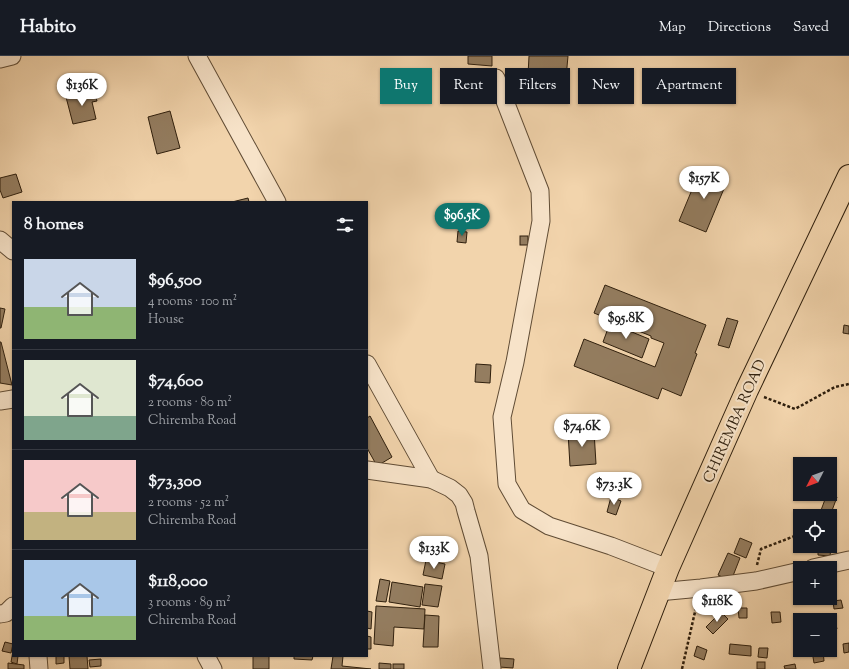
<!DOCTYPE html>
<meta charset="utf-8">
<style>
:root{--surface:#171b24;--page:#242831;--text:#f1f3f6;--muted:#9ea1a6;--line:#363941;--accent:#0f766e}
body{margin:0;font-family:"Sorts Mill Goudy",serif;background:var(--page);color:var(--text);height:100vh;display:flex;flex-direction:column;font-size:15px;white-space:nowrap}
*{box-sizing:border-box;margin:0}
p{font-size:13px;color:var(--muted)}
.icon{flex:none;width:22px;height:22px;fill:none;stroke:currentColor;stroke-width:2;stroke-linecap:round;stroke-linejoin:round}
.map{position:relative;flex:1;overflow:hidden}
.side{position:absolute;left:12px;top:145px;width:356px;height:456px;display:flex;flex-direction:column;background:var(--surface);border-radius:0px;box-shadow:0 1px 3px #0004}
.side>*{flex:none}
.guide{position:absolute;left:380px;top:12px;width:380px;height:36px;display:flex;gap:8px}
.needle{width:26px;rotate:228deg}
.controls{position:absolute;left:793px;top:401px;display:grid;gap:8px}
.controls a{display:grid;place-items:center;width:44px;height:44px;border-radius:0px;background:var(--surface);box-shadow:0 1px 3px #0004;font-size:20px}
.price{position:absolute;translate:-50% -34px;padding:0 9px;border-radius:14px;background:#fff;color:#222;font-size:13px;line-height:26px;filter:drop-shadow(0 1px 2px #0008)}
.price::after{content:'';position:absolute;left:50%;top:24px;width:12px;height:9px;margin-left:-6px;background:inherit;clip-path:polygon(0 0,100% 0,50% 100%)}
.price.on{background:var(--accent);color:#fff}
ul{padding:0;list-style:none}
li{display:flex;align-items:center;gap:12px;height:100px;padding:0 12px}
li+li{border-top:1px solid var(--line)}
li span{display:grid;place-items:center;flex:none;width:112px;height:80px;border-radius:0px;color:#555}
li>.icon{margin-inline-start:auto}
span .icon{width:48px;height:48px;fill:#fffc;stroke-width:1}
li b{font-size:17px}
h2{display:flex;justify-content:space-between;align-items:center;height:48px;padding:0 12px;font-size:17px}
.chip{padding:0 14px;border-radius:0px;background:var(--surface);box-shadow:0 1px 3px #0004;font-size:14px;line-height:36px}
.chip.on{background:var(--accent);color:#fff}
header{display:flex;align-items:center;gap:24px;box-sizing:border-box;height:56px;padding:0 20px;background:var(--surface);border-bottom:1px solid var(--line)}
header strong{font-size:19px}
nav{display:flex;gap:22px;margin-inline-start:auto;font-size:14px}
.map>svg:first-child{display:block}
.building{fill:#947d60;stroke:#2f1f0d}
.lines{fill:none;stroke-linecap:round;stroke-linejoin:round}
.minor-casing{stroke:#604c35;stroke-width:19}
.major-casing{stroke:#2f1f0d;stroke-width:24}
.path{stroke:#2f1f0d;stroke-width:2.5;stroke-dasharray:3 2;stroke-linecap:butt}
.minor{stroke:#f7e3c9;stroke-width:17}
.major{stroke:#f2d4ac;stroke-width:22}
.labels{text-anchor:middle;stroke-width:4;stroke-linejoin:round;paint-order:stroke}
.street-label{font-size:15px;fill:#2f1f0d;stroke:#f7e3c9}
</style>
<header>
<strong>Habito</strong>
<nav><a>Map</a><a>Directions</a><a>Saved</a></nav>
</header>
<div class="map">
<svg width="849" height="613" viewBox="0 0 849 613">
<rect width="100%" height="100%" fill="#f2d4ac"/>
<filter id="stains"><feTurbulence type="fractalNoise" baseFrequency=".005" numOctaves="4"/><feColorMatrix values="0 0 0 0 .2 0 0 0 0 .09 0 0 0 0 .02 0 0 0 .5 -.17"/></filter>
<radialGradient id="worn" r=".72"><stop offset=".6" stop-color="#630" stop-opacity="0"/><stop offset="1" stop-color="#630" stop-opacity=".3"/></radialGradient>
<!-- building -->
<g class="building">
<path d="M468,0H492V10L468,8Z"/>
<path d="M529,0H568L566,22L528,19Z"/>
<path d="M94,34L97,45L92,46L96,63L73,68L66,41Z"/>
<path d="M170,55L180,92L157,98L148,61Z"/>
<path d="M701,112L728,123L706,176L679,165Z"/>
<path d="M16,118L22,136L3,142L0,134V122Z"/>
<path d="M248,142L249,146H232Z"/>
<path d="M458,175L467,176L466,187L457,186Z"/>
<rect x="520" y="180" width="8" height="9"/>
<path d="M605,229L706,269L695,297L697,298L681,340L662,332L658,343L574,310L584,283L655,311L664,287L651,282V280L594,257Z"/>
<path d="M0,252L5,253L1,272H0Z"/>
<path d="M727,262L738,265L729,292L718,289Z"/>
<path d="M610,267L649,283L642,302L603,286Z"/>
<path d="M844,269L849,270V278L843,277Z"/>
<path d="M0,286H1L12,329L0,327Z"/>
<path d="M476,308L491,309L490,327L475,326Z"/>
<path d="M370,360L392,401L377,410L367,392V362Z"/>
<path d="M594,375L596,408L570,410L568,376Z"/>
<rect x="830" y="422" width="6" height="7"/>
<path d="M827,438L837,441L830,460L820,457Z"/>
<path d="M611,441L621,445L616,459L607,456Z"/>
<path d="M798,454L809,457L808,460H800V464L795,463Z"/>
<path d="M740,482L752,487L746,502L734,497Z"/>
<path d="M818,491H831L830,500L818,499Z"/>
<path d="M728,497L740,502L731,525L718,519Z"/>
<path d="M426,504L445,508L442,523L423,519Z"/>
<path d="M380,523L390,525L386,546L376,545Z"/>
<path d="M392,526L423,531L420,551L389,546Z"/>
<path d="M425,528L442,530L438,551L422,549Z"/>
<path d="M841,544L843,552L834,553L833,545Z"/>
<path d="M376,550L425,553L424,573L394,571L393,590L374,588Z"/>
<path d="M738,552H747V562H739Z"/>
<path d="M367,555L372,556L371,573L367,572Z"/>
<path d="M721,556L728,563L713,578L706,571Z"/>
<path d="M771,556H780L781,566L772,567Z"/>
<path d="M425,559L439,560L438,591H423Z"/>
<path d="M835,565L837,573L830,574V566Z"/>
<path d="M367,580L371,581V593H367Z"/>
<path d="M5,586L13,588L11,597L2,595Z"/>
<path d="M849,587V596L844,597L843,588Z"/>
<path d="M730,588L751,590V600L729,598Z"/>
<path d="M697,590L707,594L704,604L694,600Z"/>
<path d="M759,592H768L767,602L758,601Z"/>
<path d="M823,594L824,605L814,607L812,595Z"/>
<path d="M13,595V600H18L17,608L11,606Z"/>
<path d="M56,600H64V607L56,608Z"/>
<path d="M69,600H87L88,613H70Z"/>
<rect x="253" y="600" width="16" height="13"/>
<path d="M294,600H313L312,604L294,603Z"/>
<path d="M333,600H343L342,610L371,613H331Z"/>
<path d="M500,602L514,603L513,612L499,611Z"/>
<path d="M101,603V610L90,611L89,604Z"/>
<rect x="757" y="606" width="8" height="7"/>
<path d="M8,607L24,609V613H8Z"/>
<path d="M379,607L391,608V613H379Z"/>
<rect x="393" y="608" width="11" height="5"/>
<path d="M795,608L796,613H785L784,610Z"/>
</g>
<g class="lines">
<!-- minor casing -->
<g class="minor-casing">
<g id="minor">
<path d="M197,0L277,146"/>
<path d="M0,3L12,0"/>
<path d="M496,22L540,135L541,165L515,306L502,361L507,428L522,454L549,470L611,490L668,512"/>
<path d="M0,184L13,195"/>
<path d="M367,308L431,423"/>
<path d="M0,345L13,343"/>
<path d="M367,414L431,423L450,432L459,439L464,447L466,455L479,500L492,613"/>
<path d="M813,512L849,504"/>
<path d="M658,536L701,532L756,525L800,515"/>
<path d="M0,558L6,557L13,550"/>
<path d="M38,600L39,613"/>
<path d="M206,600L213,613"/>
</g>
</g>
<!-- major casing -->
<g class="major-casing">
<path id="major" d="M629,613L668,512L747,334L849,120"/>
</g>
<!-- path -->
<g class="path">
<path d="M764,341L795,353L835,331L849,328"/>
<path d="M830,467L833,465"/>
<path d="M757,509L761,493L800,478"/>
<path d="M682,613L697,547"/>
</g>
<!-- minor -->
<use href="#minor" class="minor"/>
<!-- major -->
<use href="#major" class="major"/>
</g>
<g class="labels">
<!-- street labels -->
<g class="street-label">
<text transform="translate(734 365) rotate(-66)" y="5">CHIREMBA ROAD</text>
</g>
</g>
<rect width="100%" height="100%" filter="url(#stains)"/>
<rect width="100%" height="100%" fill="url(#worn)"/>
</svg>
<div class="controls">
<a><svg class="needle" viewBox="-14 -14 28 28"><path d="M0-13l5 13h-10z" fill="#e53935"/><path d="M0 13l5-13h-10z" fill="#9ea1a6"/></svg></a>
<a><svg class="icon" aria-label="locate" viewBox="0 0 24 24"><circle cx="12" cy="12" r="6"/><path d="M12 2v4M12 18v4M2 12h4M18 12h4"/></svg></a>
<a>+</a>
<a>−</a>
</div>
<b class="price" style="left:82px;top:51px">$136K</b>
<b class="price" style="left:704px;top:144px">$157K</b>
<b class="price on" style="left:462px;top:181px">$96.5K</b>
<b class="price" style="left:626px;top:284px">$95.8K</b>
<b class="price" style="left:582px;top:392px">$74.6K</b>
<b class="price" style="left:614px;top:450px">$73.3K</b>
<b class="price" style="left:434px;top:514px">$133K</b>
<b class="price" style="left:717px;top:567px">$118K</b>
<div class="guide">
<a class="chip on">Buy</a>
<a class="chip">Rent</a>
<a class="chip">Filters</a>
<a class="chip">New</a>
<a class="chip">Apartment</a>
</div>
<section class="side">
<h2>8 homes<svg class="icon" aria-label="filters" viewBox="0 0 24 24"><path d="M4 7h16M4 17h16"/><circle cx="9" cy="7" r="2"/><circle cx="15" cy="17" r="2"/></svg></h2>
<ul>
<li><span style="background:linear-gradient(#c9d6e8 60%,#8fb573 0)"><svg class="icon" aria-label="home" viewBox="0 0 24 24"><path d="M3 11l9-7 9 7M6 9v11h12V9"/></svg></span><div><b>$96,500</b><p>4 rooms · 100 m²</p><p>House</p></div></li>
<li><span style="background:linear-gradient(#dfe7d0 70%,#7fa58c 0)"><svg class="icon" aria-label="home" viewBox="0 0 24 24"><path d="M3 11l9-7 9 7M6 9v11h12V9"/></svg></span><div><b>$74,600</b><p>2 rooms · 80 m²</p><p>Chiremba Road</p></div></li>
<li><span style="background:linear-gradient(#f6c9c9 65%,#c2b280 0)"><svg class="icon" aria-label="home" viewBox="0 0 24 24"><path d="M3 11l9-7 9 7M6 9v11h12V9"/></svg></span><div><b>$73,300</b><p>2 rooms · 52 m²</p><p>Chiremba Road</p></div></li>
<li><span style="background:linear-gradient(#a9c7e8 70%,#8fb573 0)"><svg class="icon" aria-label="home" viewBox="0 0 24 24"><path d="M3 11l9-7 9 7M6 9v11h12V9"/></svg></span><div><b>$118,000</b><p>3 rooms · 89 m²</p><p>Chiremba Road</p></div></li>
</ul>
</section>
</div>
